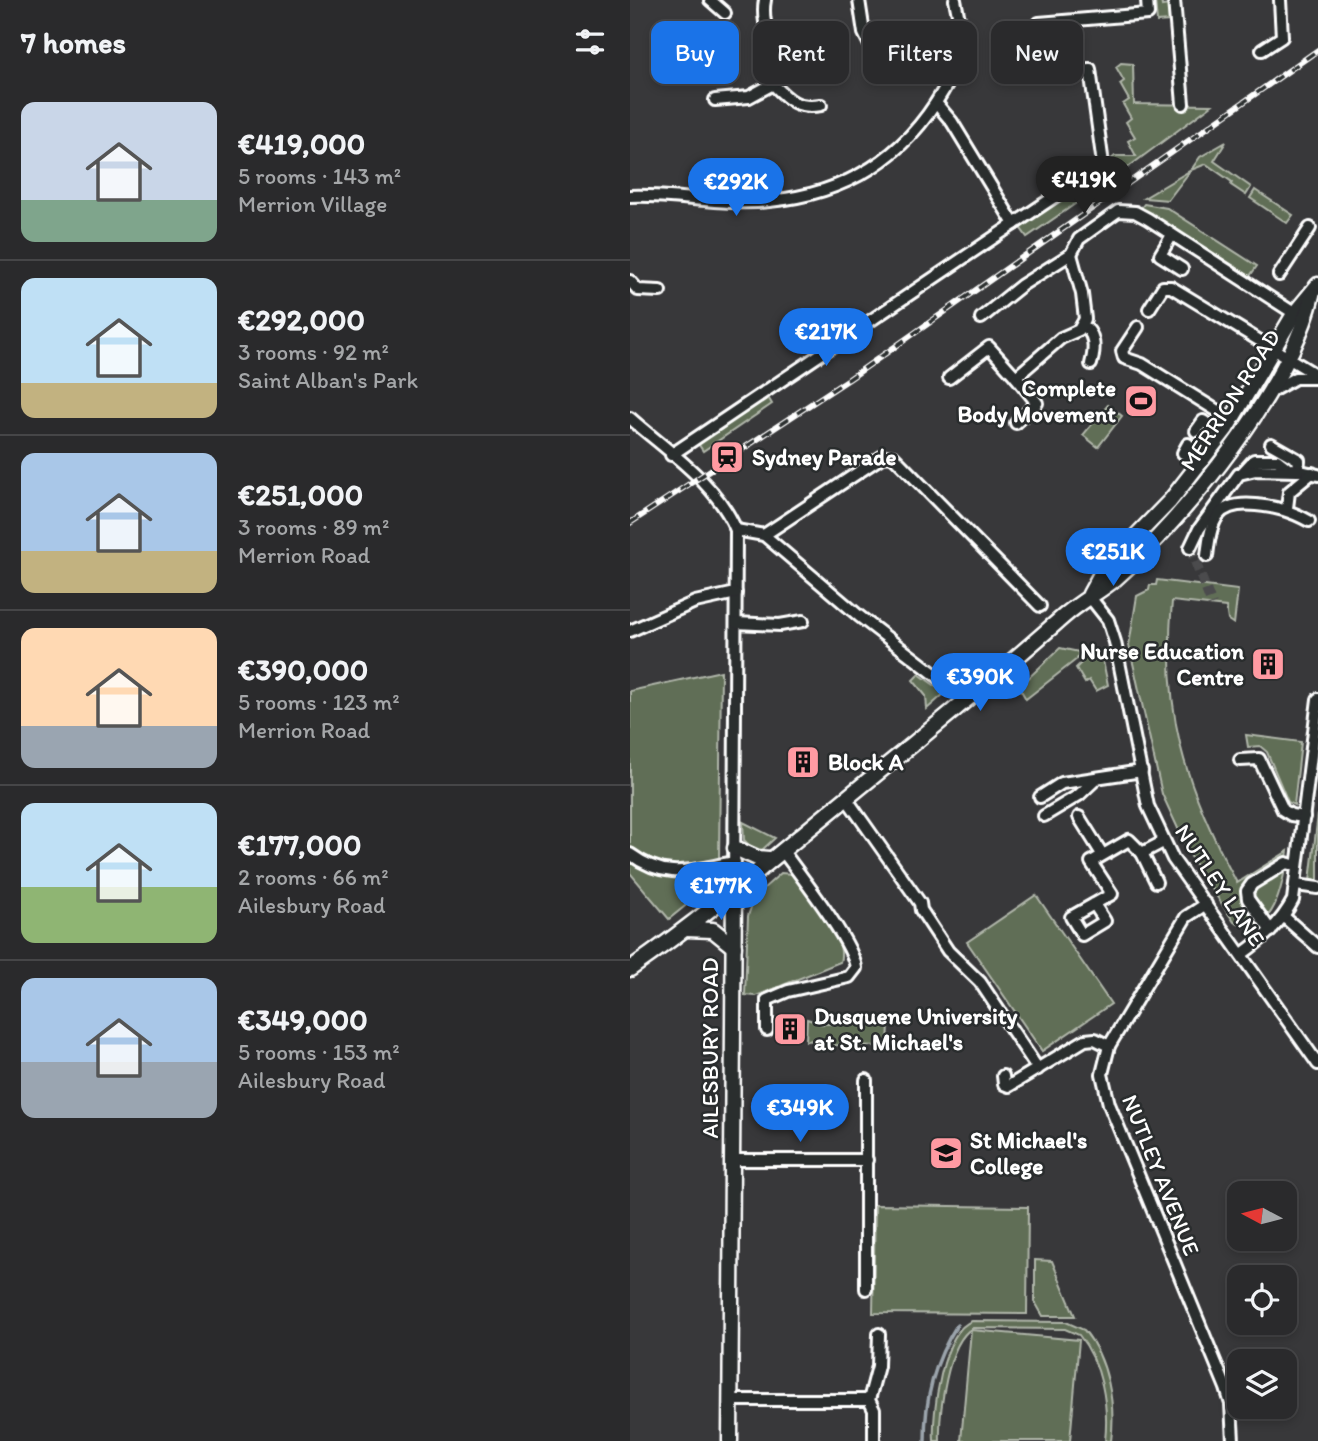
<!DOCTYPE html>
<meta charset="utf-8">
<style>
:root{--surface:#2a2a2c;--page:#363638;--text:#f1f3f6;--muted:#a5a7a9;--line:#464648;--accent:#1a73e8}
body{margin:0;font-family:Itim,sans-serif;background:var(--page);color:var(--text);height:100vh;display:flex;flex-direction:column;font-size:26px;white-space:nowrap}
*{box-sizing:border-box;margin:0}
p{font-size:23px;color:var(--muted)}
.icon{flex:none;width:38px;height:38px;fill:none;stroke:currentColor;stroke-width:2;stroke-linecap:round;stroke-linejoin:round}
.map{position:relative;flex:1;overflow:hidden}
.side{display:flex;flex-direction:column;background:var(--surface);width:630px}
.side>*{flex:none}
.guide{position:absolute;left:21px;top:21px;width:562px;height:63px;display:flex;gap:14px}
.needle{width:46px;rotate:277deg}
.buttons{position:absolute;left:597px;top:1181px;display:grid;gap:14px}
.buttons a{display:grid;place-items:center;width:70px;height:70px;border-radius:14px;background:var(--surface);box-shadow:0 4px 10px #0003,0 0 0 2px var(--line);font-size:35px}
.price{position:absolute;translate:-50% -60px;padding:0 16px;border-radius:24px;background:var(--accent);color:#fff;font-size:23px;line-height:46px;filter:drop-shadow(0 2px 4px #0008)}
.price::after{content:'';position:absolute;left:50%;top:42px;width:21px;height:16px;margin-left:-10px;background:inherit;clip-path:polygon(0 0,100% 0,50% 100%)}
.price.current{background:#222;color:#fff}
ul{padding:0;list-style:none}
li{display:flex;align-items:center;gap:21px;height:175px;padding:0 21px}
li+li{border-top:2px solid var(--line)}
li span{display:grid;place-items:center;flex:none;width:196px;height:140px;border-radius:14px;color:#555}
li>.icon{margin-inline-start:auto}
span .icon{width:84px;height:84px;fill:#fffc;stroke-width:1}
li b{font-size:30px}
h2{display:flex;justify-content:space-between;align-items:center;height:84px;padding:0 21px;font-size:30px}
.pill{padding:0 24px;border-radius:14px;background:var(--surface);box-shadow:0 4px 10px #0003,0 0 0 2px var(--line);font-size:24px;line-height:63px}
.pill.current{background:var(--accent);color:#fff}
main{display:flex;flex:1;min-height:0}
.map>svg:first-child{display:block}
.green{fill:#616e56;stroke:#b0b6aa;stroke-width:2}
.lines{fill:none;stroke-linecap:round;stroke-linejoin:round}
.stream{stroke:#9ba4ac;stroke-width:3.5}
.minor-tunnel{stroke:#4c4c4e;stroke-width:10;stroke-dasharray:10 5;stroke-linecap:butt}
.minor-casing{stroke:#fff;stroke-width:16}
.major-casing{stroke:#fff;stroke-width:19}
.minor{stroke:#2a2d2e;stroke-width:10}
.major{stroke:#2a2d2e;stroke-width:14}
.rail-casing{stroke:#fff;stroke-width:6}
.rail{stroke:#2a2d2e;stroke-width:3.5;stroke-dasharray:10;stroke-linecap:butt}
.labels{text-anchor:middle;stroke-width:5;stroke-linejoin:round;paint-order:stroke}
.poi-label{font-size:23px;font-weight:bold;fill:#fff;stroke:#2a2d2e;text-anchor:start}
.street-label{font-size:23px;fill:#fff;stroke:#2a2d2e}
</style>
<main>
<section class="side">
<h2>7 homes<svg class="icon" aria-label="filters" viewBox="0 0 24 24"><path d="M4 7h16M4 17h16"/><circle cx="9" cy="7" r="2"/><circle cx="15" cy="17" r="2"/></svg></h2>
<ul>
<li><span style="background:linear-gradient(#c9d6e8 70%,#7fa58c 0)"><svg class="icon" aria-label="home" viewBox="0 0 24 24"><path d="M3 11l9-7 9 7M6 9v11h12V9"/></svg></span><div><b>€419,000</b><p>5 rooms · 143 m²</p><p>Merrion Village</p></div></li>
<li><span style="background:linear-gradient(#bfe0f5 75%,#c2b280 0)"><svg class="icon" aria-label="home" viewBox="0 0 24 24"><path d="M3 11l9-7 9 7M6 9v11h12V9"/></svg></span><div><b>€292,000</b><p>3 rooms · 92 m²</p><p>Saint Alban's Park</p></div></li>
<li><span style="background:linear-gradient(#a9c7e8 70%,#c2b280 0)"><svg class="icon" aria-label="home" viewBox="0 0 24 24"><path d="M3 11l9-7 9 7M6 9v11h12V9"/></svg></span><div><b>€251,000</b><p>3 rooms · 89 m²</p><p>Merrion Road</p></div></li>
<li><span style="background:linear-gradient(#ffd9b3 70%,#9aa5b1 0)"><svg class="icon" aria-label="home" viewBox="0 0 24 24"><path d="M3 11l9-7 9 7M6 9v11h12V9"/></svg></span><div><b>€390,000</b><p>5 rooms · 123 m²</p><p>Merrion Road</p></div></li>
<li><span style="background:linear-gradient(#bfe0f5 60%,#8fb573 0)"><svg class="icon" aria-label="home" viewBox="0 0 24 24"><path d="M3 11l9-7 9 7M6 9v11h12V9"/></svg></span><div><b>€177,000</b><p>2 rooms · 66 m²</p><p>Ailesbury Road</p></div></li>
<li><span style="background:linear-gradient(#a9c7e8 60%,#9aa5b1 0)"><svg class="icon" aria-label="home" viewBox="0 0 24 24"><path d="M3 11l9-7 9 7M6 9v11h12V9"/></svg></span><div><b>€349,000</b><p>5 rooms · 153 m²</p><p>Ailesbury Road</p></div></li>
</ul>
</section>
<div class="map">
<svg width="688" height="1441" viewBox="0 0 688 1441">
<rect width="100%" height="100%" fill="#38383a"/>
<filter id="ink" filterUnits="userSpaceOnUse"><feTurbulence type="fractalNoise" baseFrequency=".0143" numOctaves="2"/><feDisplacementMap in="SourceGraphic" scale="14" xChannelSelector="R" yChannelSelector="G"/><feConvolveMatrix kernelMatrix="1 2 1 2 8 2 1 2 1" color-interpolation-filters="sRGB"/></filter>
<g filter="url(#ink)">
<!-- green -->
<g class="green">
<path d="M525,0H531L532,6L539,5V21L527,22Z"/>
<path d="M491,63L503,64L504,104L582,105L493,171L397,237L389,226L428,199L430,201L485,156H506L498,141L505,137L496,122L501,118L493,104L499,100L490,84L494,81L486,67Z"/>
<path d="M596,142L584,161L621,187L616,195L601,185L602,182L576,164L561,170L538,200L514,198L561,170L570,157Z"/>
<path d="M625,190L663,215L657,223L620,198Z"/>
<path d="M514,204L537,208L627,266L620,276L511,208Z"/>
<path d="M136,394L142,404L73,451L67,442Z"/>
<path d="M478,405L492,416L468,447L453,435Z"/>
<path d="M527,580L608,590L604,624L598,620L596,607L542,601C532,713 554,785 607,883L658,851C654,877 646,942 604,922L563,861L532,794L499,645L507,596L519,590L520,585H526Z"/>
<path d="M430,648L449,652L447,659L396,699L389,687Z"/>
<path d="M454,653L472,656L478,685L466,691L459,680L455,683L446,668L452,662Z"/>
<path d="M91,671L89,860C70,859 72,864 57,868C38,872 13,860 0,847V691Z"/>
<path d="M289,674L315,693L297,709L296,696L283,680Z"/>
<path d="M616,735L671,742L664,805L658,802L637,752L630,746L618,747Z"/>
<path d="M688,814V882L680,881Z"/>
<path d="M113,822L145,838L131,851L124,850L114,840Z"/>
<path d="M0,858L28,874L56,879L65,898L39,919L0,873Z"/>
<path d="M151,873L162,874C179,894 218,936 210,962L126,996L115,995L118,916L125,896Z"/>
<path d="M406,895L481,1004L412,1051L337,942Z"/>
<path d="M177,1019L192,1024H259L258,1046L194,1045L193,1039L176,1041Z"/>
<path d="M245,1205L398,1207L397,1314L243,1313Z"/>
<path d="M405,1260L422,1261L445,1316H413L405,1302Z"/>
<path d="M342,1321L436,1322L454,1330C478,1359 486,1404 481,1441H475C479,1405 472,1364 449,1335L435,1329L343,1328C317,1341 309,1414 310,1441H304C302,1414 312,1331 342,1321Z"/>
<path d="M341,1330L449,1340L440,1441H331Z"/>
</g>
<g class="lines">
<!-- stream -->
<path class="stream" d="M295,1441C295,1398 304,1361 327,1325"/>
<!-- minor-tunnel -->
<path class="minor-tunnel" d="M560,548L582,605"/>
<!-- minor casing -->
<g class="minor-casing">
<g id="minor">
<path d="M80,0L95,13"/>
<path d="M229,0L234,33L240,45L245,47L330,35"/>
<path d="M544,0L553,104"/>
<path d="M632,50L652,37L650,0"/>
<path d="M143,84C159,101 168,109 191,105"/>
<path d="M85,100L119,97L143,84C152,56 129,30 135,0"/>
<path d="M306,103L322,122L384,224"/>
<path d="M0,196C46,194 93,206 139,201C216,194 275,157 313,91C319,80 332,65 333,53C334,37 328,16 325,0"/>
<path d="M542,235L530,255L552,269"/>
<path d="M649,275L680,228"/>
<path d="M0,281L8,290L30,291"/>
<path d="M519,309L533,287H541L688,376"/>
<path d="M351,318L392,285L441,254L449,239L488,211L505,212L518,219L670,317"/>
<path d="M452,325C466,333 465,350 461,364"/>
<path d="M508,327L492,351L494,358L512,364L602,420"/>
<path d="M319,378L359,347L386,377"/>
<path d="M642,391L665,378H688"/>
<path d="M0,418C37,451 86,482 106,530L104,887"/>
<path d="M386,423L407,403L386,377L431,338L449,330L455,319L452,294L441,254"/>
<path d="M566,431L573,421L592,433"/>
<path d="M558,444L553,453L569,463"/>
<path d="M641,444L669,460L668,471"/>
<path d="M41,455L473,164L460,69L416,72L409,23L518,14L517,0"/>
<path d="M662,469L688,475"/>
<path d="M613,472L624,460H647L656,467"/>
<path d="M657,508L659,492L682,473"/>
<path d="M106,530L134,535L229,616L324,689"/>
<path d="M134,535L253,456L264,457L410,606"/>
<path d="M560,548L569,529L609,474L626,470L668,471"/>
<path d="M577,556C581,520 586,501 626,505C647,507 661,511 679,521"/>
<path d="M459,596L478,620L485,642L518,806L543,859L688,1064"/>
<path d="M106,623L150,625L173,621"/>
<path d="M0,631L65,602L106,593"/>
<path d="M610,760L629,759L653,810L661,815L674,817"/>
<path d="M410,797L432,783L512,771"/>
<path d="M216,798L290,903L291,910L318,951L350,982L408,1069"/>
<path d="M414,816L449,795L466,779"/>
<path d="M449,817L472,854"/>
<path d="M512,853L526,882"/>
<path d="M0,854C38,882 63,869 105,862"/>
<path d="M666,885L688,888"/>
<path d="M464,904L475,921L452,935L441,917L482,894L461,862L499,840L512,853L533,842"/>
<path d="M576,904L556,917L479,1046L472,1074L479,1104L596,1388L601,1404L603,1441"/>
<path d="M654,917L688,947"/>
<path d="M641,931L618,899L617,891L622,884L656,863L667,866"/>
<path d="M612,954C633,939 651,923 663,900L688,699"/>
<path d="M137,1030V1000L158,991L219,977L226,968C223,942 170,875 152,850"/>
<path d="M373,1076L374,1084L379,1086L455,1040L465,1039L479,1046"/>
<path d="M102,1160H237"/>
<path d="M236,1289V1080"/>
<path d="M100,1400H239"/>
<path d="M244,1441V1410L239,1400L248,1366L249,1334"/>
</g>
</g>
<!-- major casing -->
<g class="major-casing">
<g id="major">
<path d="M460,594L473,570L540,501L596,429L664,314L688,285"/>
<path d="M105,848L127,858L139,859"/>
<path d="M56,929L83,930L104,947"/>
<path d="M0,969C83,911 161,843 240,779C306,726 370,672 434,616C450,602 469,592 485,579C556,516 660,388 682,295"/>
<path d="M100,1441L104,887"/>
</g>
</g>
<!-- minor -->
<use href="#minor" class="minor"/>
<!-- major -->
<use href="#major" class="major"/>
<!-- rail casing -->
<g class="rail-casing">
<path id="rail" d="M0,523L219,379L688,50"/>
</g>
<!-- rail -->
<use href="#rail" class="rail"/>
</g>
</g>
<!-- icons -->
<defs>
<g id="stadium-square" transform="scale(1.75)"><rect x="-9" y="-9" width="18" height="18" rx="4" fill="#ff9aa2" stroke="#2a2d2e"/><path d="M0-5a6.5 5 0 1 0 0 10a6.5 5 0 1 0 0-10ZM-3.5-1.8h7v3.6h-7Z" fill="#111"/></g>
<g id="station-square" transform="scale(1.75)"><rect x="-9" y="-9" width="18" height="18" rx="4" fill="#ff9aa2" stroke="#2a2d2e"/><path d="M-3-6H3Q5-6 5-4V2Q5 4 3 4L4.5 6H3L1.5 4h-3L-3 6H-4.5L-3 4Q-5 4-5 2V-4Q-5-6-3-6ZM-3.5-4v3h7v-3ZM-3.5 1v1.5H-2V1ZM2 1v1.5H3.5V1Z" fill="#111"/></g>
<g id="building-square" transform="scale(1.75)"><rect x="-9" y="-9" width="18" height="18" rx="4" fill="#ff9aa2" stroke="#2a2d2e"/><path d="M-4-6H4V6H1V3H-1V6H-4ZM-2.5-4.3h1.7v1.8h-1.7ZM.8-4.3h1.7v1.8H.8ZM-2.5-1h1.7V.8h-1.7ZM.8-1h1.7V.8H.8Z" fill="#111"/></g>
<g id="school-square" transform="scale(1.75)"><rect x="-9" y="-9" width="18" height="18" rx="4" fill="#ff9aa2" stroke="#2a2d2e"/><path d="M0-5L7-2L0 1L-7-2ZM-4 1L0 2.5L4 1V4Q0 6-4 4Z" fill="#111"/></g>
</defs>
<g fill-rule="evenodd">
<use href="#stadium-square" x="511" y="401"/>
<use href="#station-square" x="97" y="457"/>
<use href="#building-square" x="638" y="664"/>
<use href="#building-square" x="173" y="762"/>
<use href="#building-square" x="160" y="1029"/>
<use href="#school-square" x="316" y="1153"/>
</g>
<g class="labels">
<!-- poi labels -->
<g class="poi-label">
<text x="486" y="396" text-anchor="end">Complete<tspan x="486" dy="26">Body Movement</tspan></text>
<text x="122" y="465">Sydney Parade</text>
<text x="614" y="659" text-anchor="end">Nurse Education<tspan x="614" dy="26">Centre</tspan></text>
<text x="198" y="770">Block A</text>
<text x="184" y="1024">Dusquene University<tspan x="184" dy="26">at St. Michael's</tspan></text>
<text x="340" y="1148">St Michael's<tspan x="340" dy="26">College</tspan></text>
</g>
<!-- street labels -->
<g class="street-label">
<text transform="translate(600 400) rotate(-57)" y="8">MERRION ROAD</text>
<text transform="translate(590 885) rotate(56)" y="8">NUTLEY LANE</text>
<text transform="translate(80 1048) rotate(-90)" y="8">AILESBURY ROAD</text>
<text transform="translate(531 1175) rotate(68)" y="8">NUTLEY AVENUE</text>
</g>
</g>
</svg>
<div class="buttons">
<a><svg class="needle" viewBox="-14 -14 28 28"><path d="M0-13l5 13h-10z" fill="#e53935"/><path d="M0 13l5-13h-10z" fill="#a5a7a9"/></svg></a>
<a><svg class="icon" aria-label="locate" viewBox="0 0 24 24"><circle cx="12" cy="12" r="6"/><path d="M12 2v4M12 18v4M2 12h4M18 12h4"/></svg></a>
<a><svg class="icon" aria-label="layers" viewBox="0 0 24 24"><path d="M12 4l9 5-9 5-9-5zM3 14l9 5 9-5"/></svg></a>
</div>
<b class="price current" style="left:454px;top:216px">€419K</b>
<b class="price" style="left:106px;top:218px">€292K</b>
<b class="price" style="left:196px;top:368px">€217K</b>
<b class="price" style="left:483px;top:588px">€251K</b>
<b class="price" style="left:350px;top:713px">€390K</b>
<b class="price" style="left:91px;top:922px">€177K</b>
<b class="price" style="left:170px;top:1144px">€349K</b>
<div class="guide">
<a class="pill current">Buy</a>
<a class="pill">Rent</a>
<a class="pill">Filters</a>
<a class="pill">New</a>
</div>
</div>
</main>
